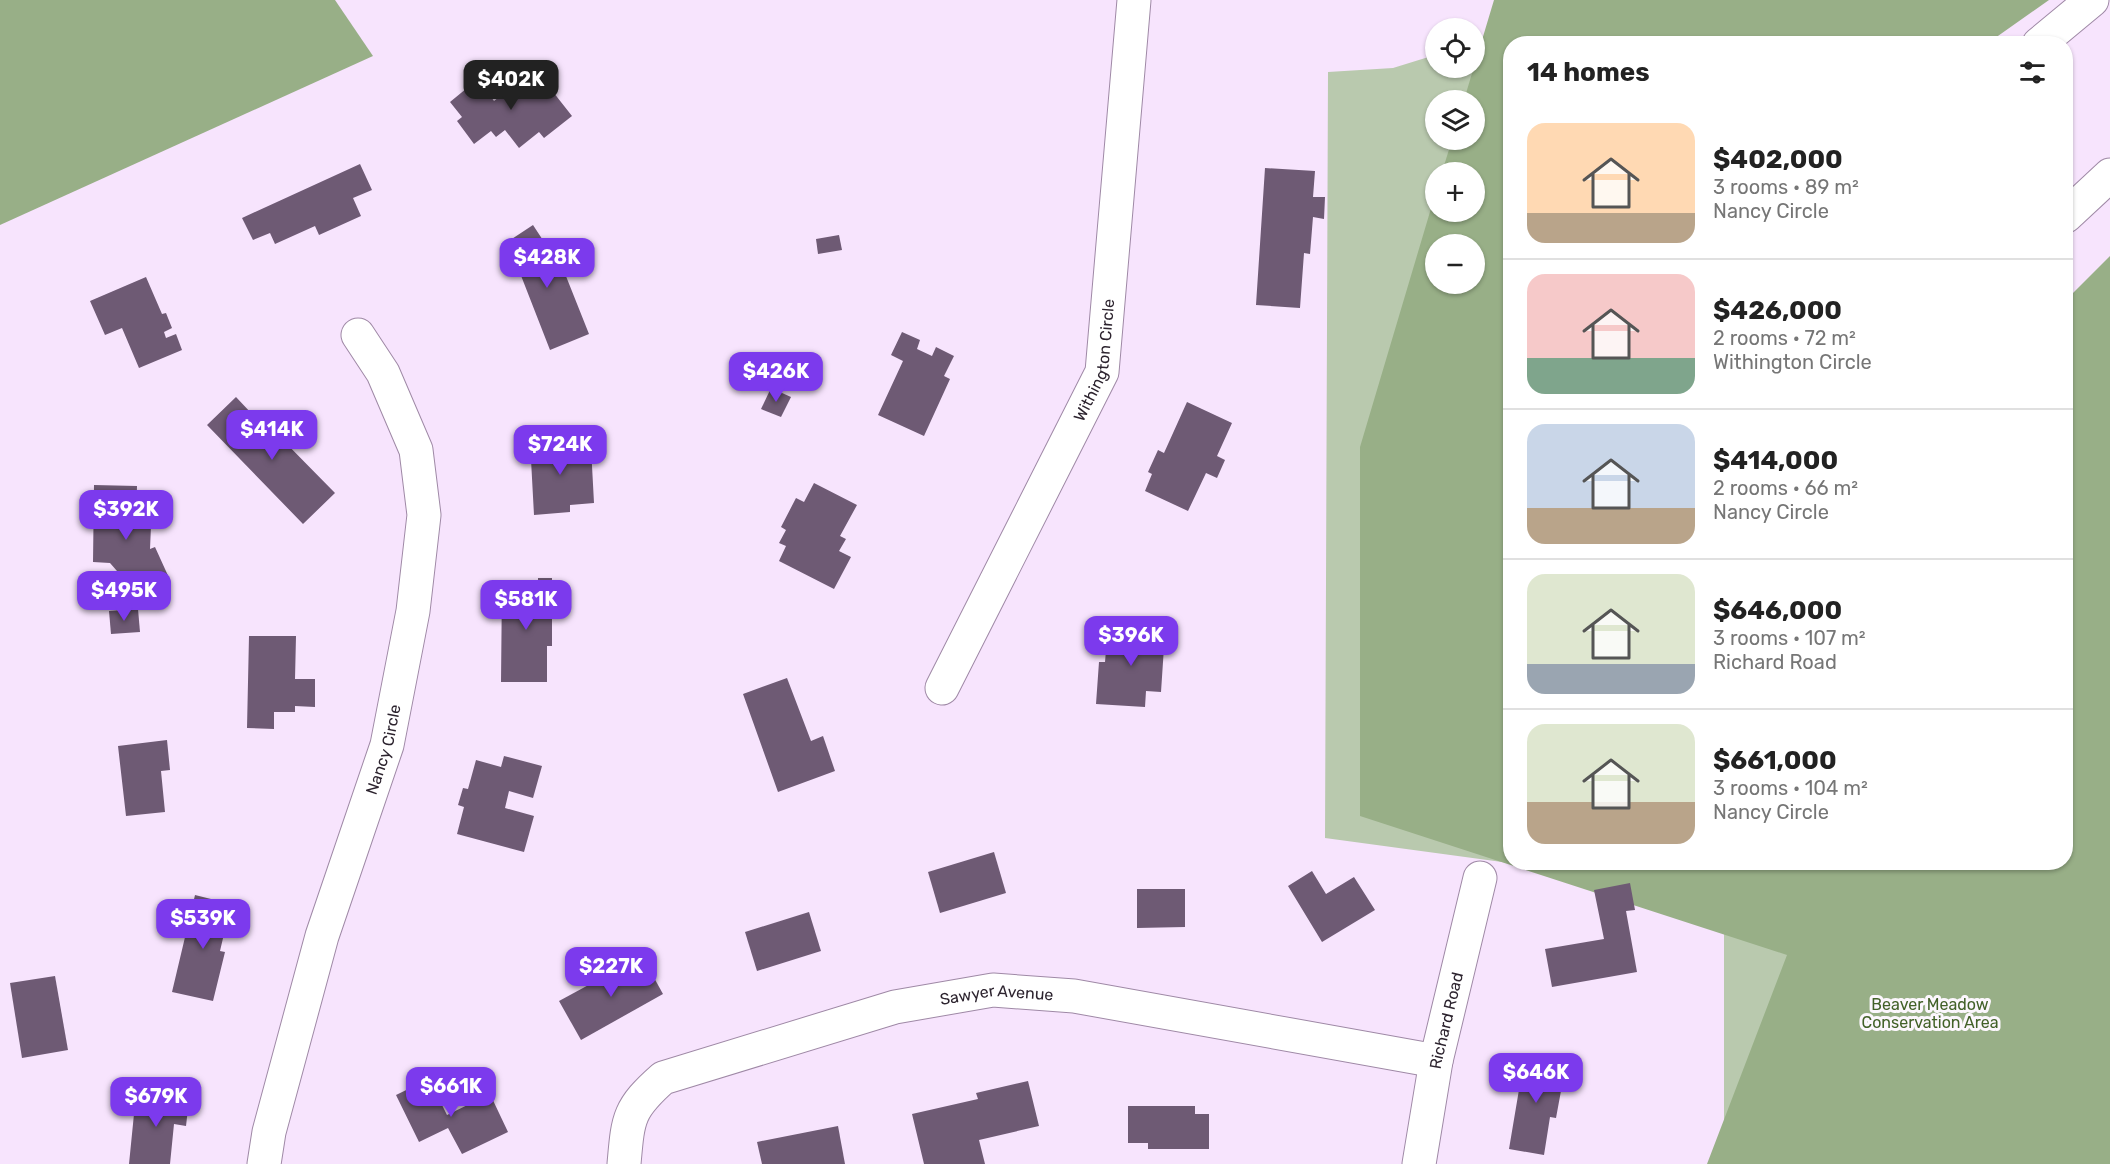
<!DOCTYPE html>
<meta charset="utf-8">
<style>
:root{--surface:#fff;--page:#f6f6f6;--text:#222;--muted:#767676;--line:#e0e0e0;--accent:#7c3aed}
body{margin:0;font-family:Rubik,sans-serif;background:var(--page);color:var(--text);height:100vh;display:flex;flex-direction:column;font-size:22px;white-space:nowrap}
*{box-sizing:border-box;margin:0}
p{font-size:20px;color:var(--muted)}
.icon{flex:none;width:33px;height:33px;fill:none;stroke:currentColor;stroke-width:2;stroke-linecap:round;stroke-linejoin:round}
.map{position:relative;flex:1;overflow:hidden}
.details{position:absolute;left:1503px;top:36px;width:570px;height:834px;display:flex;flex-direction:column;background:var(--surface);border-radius:24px;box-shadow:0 2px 4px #0004}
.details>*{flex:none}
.buttons{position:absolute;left:1425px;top:18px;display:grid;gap:12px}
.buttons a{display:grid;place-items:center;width:60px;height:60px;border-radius:50%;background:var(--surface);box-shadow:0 2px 4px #0004;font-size:30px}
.price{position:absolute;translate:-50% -51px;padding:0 14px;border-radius:12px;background:var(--accent);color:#fff;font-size:20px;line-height:39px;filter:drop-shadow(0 2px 3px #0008)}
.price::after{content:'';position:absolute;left:50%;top:36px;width:18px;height:14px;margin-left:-9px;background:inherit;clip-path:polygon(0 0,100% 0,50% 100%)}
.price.current{background:#222;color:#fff}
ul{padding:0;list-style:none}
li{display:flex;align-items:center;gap:18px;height:150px;padding:0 24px}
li+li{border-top:2px solid var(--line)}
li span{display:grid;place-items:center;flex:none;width:168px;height:120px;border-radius:18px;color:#555}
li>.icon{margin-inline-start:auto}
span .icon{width:72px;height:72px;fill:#fffc;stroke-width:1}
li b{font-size:26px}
h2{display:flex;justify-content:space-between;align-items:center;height:72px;padding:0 24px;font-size:26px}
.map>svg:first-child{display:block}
.green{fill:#b9c9ae;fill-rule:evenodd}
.forest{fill:#98af87;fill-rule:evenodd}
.building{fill:#6e5a74}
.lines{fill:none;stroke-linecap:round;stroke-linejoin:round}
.minor-casing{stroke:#9f89a6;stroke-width:35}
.minor{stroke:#fff;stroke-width:33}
.labels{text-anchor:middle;stroke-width:6;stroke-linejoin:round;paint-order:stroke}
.street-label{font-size:16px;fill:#2d242f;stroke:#fcf7fd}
.park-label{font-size:16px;fill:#426128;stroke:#fcf7fd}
</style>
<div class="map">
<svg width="2110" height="1164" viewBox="0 0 2110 1164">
<rect width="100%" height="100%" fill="#f7e4fd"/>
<!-- green -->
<path class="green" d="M1608,0L1510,44V862H2066L2110,1164H1724V892L1325,838L1328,72L1393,68L1435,55L1436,68H1474L1475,42ZM1436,100H1474V140H1436ZM1436,172H1474V212H1436ZM1436,244H1474V284H1436Z"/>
<!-- forest -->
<g class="forest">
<path d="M0,0H335L373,56L0,225Z"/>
<path d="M1494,0H2049L1988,43L1510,44V862H2066V300L2110,256V1164H1707L1787,955L1360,816V447L1435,195L1436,212H1474V172H1442L1452,140H1474V100H1464ZM1436,244H1474V284H1436Z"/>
</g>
<!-- building -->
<g class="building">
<path d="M535,69L572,116L544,138L539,132L519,148L505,130L496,137L491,131L474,144L457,121L462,117L450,102L478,79L494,101Z"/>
<path d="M360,164L372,190L353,198L361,216L319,235L315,226L275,244L270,233L253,240L242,218Z"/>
<path d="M1265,168L1315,171L1313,197H1325L1324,219L1313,217L1310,254L1304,253L1300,308L1256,305Z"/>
<path d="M533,225L552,254L556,251L589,334L550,350L520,273L504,244Z"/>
<path d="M839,235L842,250L818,254L816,239Z"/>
<path d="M146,277L162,314L166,313L172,328L164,332L166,338L176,334L182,350L139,368L122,328L105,335L90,301Z"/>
<path d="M902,332L920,340L917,349L932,356L936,347L954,356L944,376L950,379L924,436L878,415L903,361L891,355Z"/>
<path d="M771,388L791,397L781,417L761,409Z"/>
<path d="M236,397L271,434L274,431L335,493L303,524L207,425Z"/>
<path d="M1187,402L1232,423L1217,456L1225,460L1217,478L1206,473L1188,511L1145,491L1152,474L1148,472L1158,450L1164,453Z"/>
<path d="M568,439V449L591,447L594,503L570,505V512L534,515L530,441Z"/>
<path d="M814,483L857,505L840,536L846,539L839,551L851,557L834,589L779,561L786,546L779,543L786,530L781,527L796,498L804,502Z"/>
<path d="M94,485L137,486L136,526H151L150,549L155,547L170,580L133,603L126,591L131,587L110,563L93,562Z"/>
<path d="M538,578H552V646H547V682H501L502,583H538Z"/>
<path d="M138,609L140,632L111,634L109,611Z"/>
<path d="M1108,627L1165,632L1161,692L1146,691L1145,707L1096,704L1099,662H1105Z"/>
<path d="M249,636H296L295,679H315V707L295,706V712H274V729L247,728Z"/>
<path d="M787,678L811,741L823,736L835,771L778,792L743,694Z"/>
<path d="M167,740L170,770L161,771L165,812L126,816L118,746Z"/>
<path d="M504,756L542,766L533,798L509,791L505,808L534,816L524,852L457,834L464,807L458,805L463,788L468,789L476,760L501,767Z"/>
<path d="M994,852L1006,893L940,913L928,872Z"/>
<path d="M1312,871L1326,894L1354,877L1375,910L1322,942L1288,886Z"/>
<path d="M1630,883L1635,910L1626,911L1637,972L1552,987L1545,949L1604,939L1594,890Z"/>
<path d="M1137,889H1185V927L1137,928Z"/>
<path d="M195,895L231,904L220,951L225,952L213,1001L172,992Z"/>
<path d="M809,912L821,951L757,971L745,932Z"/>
<path d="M642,956L663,994L581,1040L559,1001Z"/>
<path d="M55,976L68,1050L22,1058L10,983Z"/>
<path d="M1525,1054L1561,1060L1558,1079L1563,1080L1556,1118L1550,1117L1544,1155L1509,1149Z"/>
<path d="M429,1079L447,1115L490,1094L508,1132L462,1154L448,1128L419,1142L396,1095Z"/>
<path d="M1028,1081L1039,1126L979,1140L985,1164H924L912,1114L978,1099L976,1093Z"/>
<path d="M136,1094L189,1100L186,1126L174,1124L170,1164H129Z"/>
<path d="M1128,1106H1195V1114H1209V1149H1148V1143H1128Z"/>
<path d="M838,1126L845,1164H762L757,1142Z"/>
</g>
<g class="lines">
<!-- minor casing -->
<g class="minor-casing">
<g id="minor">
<path d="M2039,44L2092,0"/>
<path d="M2066,216L2110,175"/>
<path id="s1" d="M942,688L1102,372L1134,0"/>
<path id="s2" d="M264,1164L269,1132L322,936L387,745L413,611L424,515L416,450L383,373L358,335"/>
<path id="s3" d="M624,1164C628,1118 628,1109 663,1078L895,1007L993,990L1074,996L1436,1061"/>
<path id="s4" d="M1419,1164L1436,1061L1480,878"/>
</g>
</g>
<!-- minor -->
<use href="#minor" class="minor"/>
</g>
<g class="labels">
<!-- street labels -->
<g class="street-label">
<text dy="6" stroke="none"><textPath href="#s1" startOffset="364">Withington Circle</textPath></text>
<text dy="6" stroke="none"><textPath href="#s2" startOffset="432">Nancy Circle</textPath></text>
<text dy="6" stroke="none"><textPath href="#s3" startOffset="444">Sawyer Avenue</textPath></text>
<text dy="6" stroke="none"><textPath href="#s4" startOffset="146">Richard Road</textPath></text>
</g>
<!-- park labels -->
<g class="park-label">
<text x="1930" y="1010">Beaver Meadow<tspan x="1930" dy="18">Conservation Area</tspan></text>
</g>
</g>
</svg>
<div class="buttons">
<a><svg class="icon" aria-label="locate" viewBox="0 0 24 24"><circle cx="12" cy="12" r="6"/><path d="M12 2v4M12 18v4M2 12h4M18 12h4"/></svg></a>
<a><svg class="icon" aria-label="layers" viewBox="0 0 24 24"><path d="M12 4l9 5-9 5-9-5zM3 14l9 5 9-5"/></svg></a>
<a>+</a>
<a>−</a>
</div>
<b class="price current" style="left:511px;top:111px">$402K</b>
<b class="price" style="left:547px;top:289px">$428K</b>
<b class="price" style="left:776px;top:403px">$426K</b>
<b class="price" style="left:272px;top:461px">$414K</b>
<b class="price" style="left:560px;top:476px">$724K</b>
<b class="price" style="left:126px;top:541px">$392K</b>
<b class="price" style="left:124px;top:622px">$495K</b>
<b class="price" style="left:526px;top:631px">$581K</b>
<b class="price" style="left:1131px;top:667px">$396K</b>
<b class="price" style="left:203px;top:950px">$539K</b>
<b class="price" style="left:611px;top:998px">$227K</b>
<b class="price" style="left:1536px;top:1104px">$646K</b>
<b class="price" style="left:451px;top:1118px">$661K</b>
<b class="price" style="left:156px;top:1128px">$679K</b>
<section class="details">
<h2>14 homes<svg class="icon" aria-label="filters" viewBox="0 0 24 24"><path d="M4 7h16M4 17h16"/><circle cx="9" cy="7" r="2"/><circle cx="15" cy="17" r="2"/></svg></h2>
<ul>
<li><span style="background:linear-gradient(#ffd9b3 75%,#b9a48a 0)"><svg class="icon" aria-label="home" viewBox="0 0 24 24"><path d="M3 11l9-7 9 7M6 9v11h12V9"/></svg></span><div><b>$402,000</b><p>3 rooms · 89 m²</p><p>Nancy Circle</p></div></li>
<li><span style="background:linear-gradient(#f6c9c9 70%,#7fa58c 0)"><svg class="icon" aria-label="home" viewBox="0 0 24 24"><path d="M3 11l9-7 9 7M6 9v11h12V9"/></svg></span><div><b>$426,000</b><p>2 rooms · 72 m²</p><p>Withington Circle</p></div></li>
<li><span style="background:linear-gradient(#c9d6e8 70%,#b9a48a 0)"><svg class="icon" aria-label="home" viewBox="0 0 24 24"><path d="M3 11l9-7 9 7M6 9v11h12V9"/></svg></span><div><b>$414,000</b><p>2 rooms · 66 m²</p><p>Nancy Circle</p></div></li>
<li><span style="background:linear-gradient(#dfe7d0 75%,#9aa5b1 0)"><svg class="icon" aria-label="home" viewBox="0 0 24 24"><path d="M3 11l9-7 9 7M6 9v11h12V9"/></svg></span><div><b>$646,000</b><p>3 rooms · 107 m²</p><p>Richard Road</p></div></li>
<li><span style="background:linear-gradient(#dfe7d0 65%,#b9a48a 0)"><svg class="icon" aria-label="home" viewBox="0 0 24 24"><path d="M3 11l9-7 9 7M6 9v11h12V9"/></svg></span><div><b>$661,000</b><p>3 rooms · 104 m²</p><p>Nancy Circle</p></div></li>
</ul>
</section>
</div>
